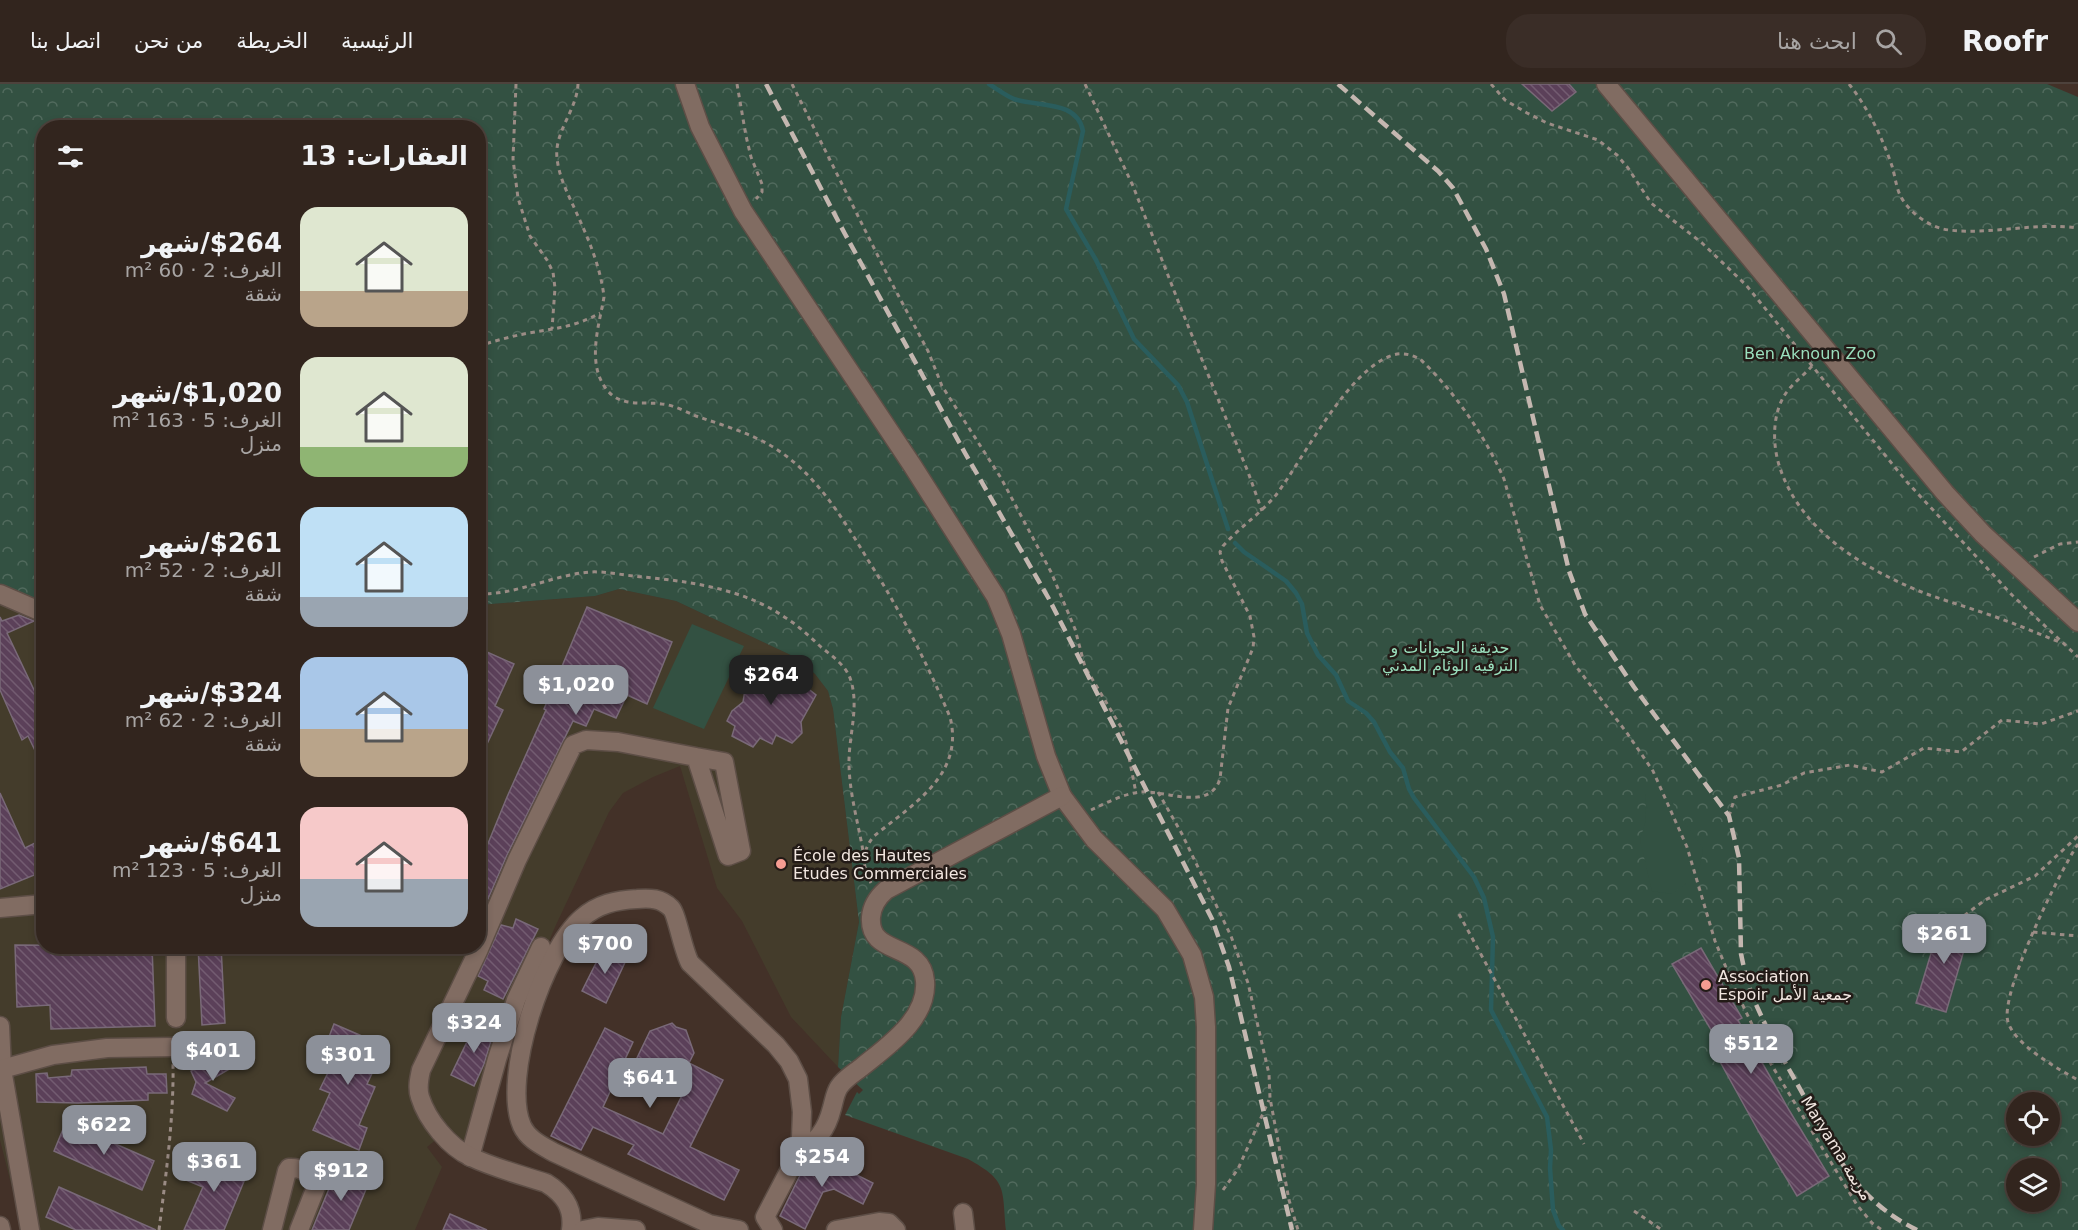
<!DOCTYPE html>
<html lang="ar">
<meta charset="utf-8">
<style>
:root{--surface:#32251e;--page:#3a2d27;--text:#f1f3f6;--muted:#a8a5a4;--line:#4d423c;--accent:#8c9099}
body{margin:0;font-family:"DejaVu Sans","Noto Naskh Arabic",sans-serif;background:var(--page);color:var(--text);direction:rtl;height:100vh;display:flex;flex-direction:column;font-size:22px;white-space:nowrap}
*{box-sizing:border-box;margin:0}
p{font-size:20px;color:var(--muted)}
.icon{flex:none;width:33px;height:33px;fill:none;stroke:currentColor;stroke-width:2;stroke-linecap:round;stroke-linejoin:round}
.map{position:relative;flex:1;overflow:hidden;direction:ltr}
.sheet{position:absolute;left:36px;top:36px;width:450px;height:834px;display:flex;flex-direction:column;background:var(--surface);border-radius:24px;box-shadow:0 3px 9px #0003,0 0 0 2px var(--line);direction:rtl}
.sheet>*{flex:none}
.fabs{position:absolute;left:2006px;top:1008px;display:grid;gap:12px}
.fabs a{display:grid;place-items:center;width:54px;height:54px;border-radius:50%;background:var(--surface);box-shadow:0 3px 9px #0003,0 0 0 2px var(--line);font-size:30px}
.price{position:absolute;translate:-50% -51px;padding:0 14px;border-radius:12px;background:var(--accent);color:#fff;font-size:20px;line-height:39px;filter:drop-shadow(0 2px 3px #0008)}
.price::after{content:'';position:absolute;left:50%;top:36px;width:18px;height:14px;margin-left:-9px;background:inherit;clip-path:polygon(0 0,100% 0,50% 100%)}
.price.selected{background:#222;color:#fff}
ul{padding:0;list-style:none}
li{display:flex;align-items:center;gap:18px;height:150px;padding:0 18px}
li span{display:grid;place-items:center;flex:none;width:168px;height:120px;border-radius:18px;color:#555}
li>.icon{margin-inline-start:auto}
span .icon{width:72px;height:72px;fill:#fffc;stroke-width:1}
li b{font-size:26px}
h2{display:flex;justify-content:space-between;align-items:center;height:72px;padding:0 18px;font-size:26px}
header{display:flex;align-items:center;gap:36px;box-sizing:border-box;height:84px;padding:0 30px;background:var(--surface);border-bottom:2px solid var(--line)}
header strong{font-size:28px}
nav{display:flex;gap:33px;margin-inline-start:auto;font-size:21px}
.search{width:420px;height:54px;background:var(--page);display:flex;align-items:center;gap:15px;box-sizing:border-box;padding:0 21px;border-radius:24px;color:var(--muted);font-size:22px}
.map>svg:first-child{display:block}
.education{fill:#443c2b}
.forest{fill:url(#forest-crowns);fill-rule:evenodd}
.garden{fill:#335142}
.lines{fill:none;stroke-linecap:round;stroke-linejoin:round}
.stream{stroke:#2a5d5d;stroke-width:4.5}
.building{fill:url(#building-back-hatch);stroke:#796978;stroke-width:1.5}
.minor-casing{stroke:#5d4e46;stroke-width:21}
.path{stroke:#9b8c85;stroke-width:3;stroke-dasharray:4.5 4.5;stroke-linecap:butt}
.minor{stroke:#816c62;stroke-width:18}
.rail{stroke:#c4b7b0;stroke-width:4.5;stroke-dasharray:12 6;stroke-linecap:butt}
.poi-dot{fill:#f59c92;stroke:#231b17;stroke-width:2}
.labels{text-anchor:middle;stroke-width:5;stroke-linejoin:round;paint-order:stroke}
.park-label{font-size:16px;fill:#9adfbd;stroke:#231b17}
.poi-label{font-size:16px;fill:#f2e7e1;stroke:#231b17;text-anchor:start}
.street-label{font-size:16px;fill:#f2e7e1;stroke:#231b17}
</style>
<header>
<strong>Roofr</strong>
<div class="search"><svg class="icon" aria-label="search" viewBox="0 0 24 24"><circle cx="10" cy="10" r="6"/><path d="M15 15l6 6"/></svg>ابحث هنا</div>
<nav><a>الرئيسية</a><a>الخريطة</a><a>من نحن</a><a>اتصل بنا</a></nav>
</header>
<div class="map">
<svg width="2078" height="1146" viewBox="0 0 2078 1146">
<defs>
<pattern id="forest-crowns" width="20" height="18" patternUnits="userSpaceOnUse" patternTransform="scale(1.5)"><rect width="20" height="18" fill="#335142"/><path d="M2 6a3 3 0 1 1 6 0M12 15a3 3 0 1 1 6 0" fill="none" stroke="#516a5d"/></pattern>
<pattern id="building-back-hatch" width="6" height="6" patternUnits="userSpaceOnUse" patternTransform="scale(1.5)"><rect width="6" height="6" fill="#5b4059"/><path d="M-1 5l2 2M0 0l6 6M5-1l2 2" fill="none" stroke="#735c71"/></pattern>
</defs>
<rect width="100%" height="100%" fill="#433128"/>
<!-- education -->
<path class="education" d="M0,504L43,521L44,862H478L479,521L595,512L619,505L676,517L797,574L815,590L828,607L833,625L859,838L841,933L838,983L791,933L742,837L717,804L680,682L653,693L623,709L609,728L555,843L518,931L477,1071L443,1050L427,1063L442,1083L415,1146H20L14,1112L0,1056Z"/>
<!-- forest -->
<path class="forest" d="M0,0H2047L2078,13V1146H1006C1002,1104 1008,1097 968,1075L845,1031L857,1008L859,1010L863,1006L838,983L841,933L859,838L833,625L828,607L815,590L797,574L676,517L619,505L595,512L479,521L478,44H44L43,521L0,504ZM2016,1018H2049V1052H2016ZM2016,1084H2049V1118H2016Z"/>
<!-- garden -->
<g class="garden">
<path d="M692,540L744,562L704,645L653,624Z"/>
<path d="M1661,696L1678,729L1703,764C1700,793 1694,794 1672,810L1652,807L1640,756L1645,739L1646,710Z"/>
</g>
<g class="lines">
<!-- stream -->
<g class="stream">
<path d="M989,0C997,5 1005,11 1014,15C1038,23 1077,16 1083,47L1066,125L1096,176L1134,255L1178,301L1187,318L1228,445"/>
<path d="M1235,459L1244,468L1286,497L1296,509L1302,520L1307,549L1318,571L1336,591L1348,617L1366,629L1374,638L1390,668L1403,684L1409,705L1414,714L1474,793L1484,814L1493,853L1491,926L1547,1033L1551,1066L1550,1084L1553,1126L1559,1142L1563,1146"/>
</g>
</g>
<!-- building -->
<g class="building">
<path d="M1522,0H1569L1576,8L1552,27Z"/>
<path d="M587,523L672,558L647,620L627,611L616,634L594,625L586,642L573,637L507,771L478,838V784L507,713L546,626L544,625Z"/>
<path d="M19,531L34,537L7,549L44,627V685L28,652L22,656L0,606V533L2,537Z"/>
<path d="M478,564L514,580L495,622L503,626L478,679Z"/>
<path d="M775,576L794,584L791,591L816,611L801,638L802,649L792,659L776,651L772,660L760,654L753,663L732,652L735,642L727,637L732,627L743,618L746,599L756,580L770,582Z"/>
<path d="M0,709L25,764L35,759L44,781V787L0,805Z"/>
<path d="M1942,833L1971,842L1946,928L1916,919Z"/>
<path d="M516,835L538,845L503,915L484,906L488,897L478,892L501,841L513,844Z"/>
<path d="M15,861L152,862L155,942L51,945L50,921L17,923Z"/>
<path d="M198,862H221L225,939L202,941Z"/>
<path d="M604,863L627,874L606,919L582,907Z"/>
<path d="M1701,864L1742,934L1738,936L1789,1026L1829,1092L1797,1112L1760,1050L1713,965L1720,961L1672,880Z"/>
<path d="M477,937L495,944L484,980L474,1002L451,991Z"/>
<path d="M672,939L676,943L686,946L694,969L689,979L723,996L690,1063L739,1086L724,1116L628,1070L634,1061L593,1043L581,1066L551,1052L605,944L633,958L603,1023L663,1050L688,999L669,989L653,996L649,980L637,974L650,947Z"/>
<path d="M334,940L385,962L367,1000L375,1003L359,1041L367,1044L359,1066L313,1046L330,1009L320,1005L338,968L325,963Z"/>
<path d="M226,968L233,983L205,999L235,1014L227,1027L192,1010L196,998L191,987Z"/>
<path d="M146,983L147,990H166L167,1009H148V1016L78,1019L37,1018L36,990L47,989L48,994L71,992L72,986Z"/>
<path d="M66,1038L154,1077L142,1106L54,1067Z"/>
<path d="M197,1067L247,1090L224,1146H184L203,1103L186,1096Z"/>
<path d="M820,1067L829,1071V1077L873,1099L863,1120L834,1105L823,1108L805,1145L780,1132L807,1077Z"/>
<path d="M338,1083L369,1098L349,1146H312Z"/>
<path d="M59,1103L156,1146H76L46,1133Z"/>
<path d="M450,1130L487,1146H443Z"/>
</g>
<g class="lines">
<!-- minor casing -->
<g class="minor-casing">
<g id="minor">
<path d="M685,0L700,43L743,127L912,381L996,513L1011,550L1046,672L1062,712L1094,755L1165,825L1192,871L1204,913L1206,943V1100L1203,1146"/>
<path d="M1606,0L1945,409L1983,450L2078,538"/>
<path d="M0,510L44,529"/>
<path d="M0,824L44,820"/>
<path d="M176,862V934"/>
<path d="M0,942L2,985"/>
<path d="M798,1070C817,1056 826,1048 832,1024C834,1017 835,1009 839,1003C845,994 856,988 863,982C889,961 928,934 925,897C922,857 868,873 871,833C872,821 878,813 886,806L1062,712"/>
<path d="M470,1073L497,975L516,916L541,863"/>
<path d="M963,1129L965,1146"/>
<path d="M0,1142L1,1146"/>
<path d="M30,1146L2,985L53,971L107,964L172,963"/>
<path d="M272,1146L287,1087L289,1084C300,1083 313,1089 318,1098L299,1146"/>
<path d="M571,1146C574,1124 564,1110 546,1099C521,1091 494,1084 471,1073C449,1063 427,1036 420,1013C417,1004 419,995 421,986L479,865L517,776L573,661L586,656L618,658L696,673L728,772L741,767L724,678L696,673"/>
<path d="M583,1146L598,1143L636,1146"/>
<path d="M739,1146L709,1140L553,1068C541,1061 528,1055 522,1042C501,994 544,866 582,834C598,820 616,816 637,815C650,814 661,814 671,824C677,830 683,867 690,879L776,961L789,977L798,995L802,1028L801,1053L798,1070L765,1133L773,1146"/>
<path d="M836,1146L879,1138L889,1139L896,1146"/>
</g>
</g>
<!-- path -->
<g class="path">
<path d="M516,0L513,75L518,114L530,152L547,176L553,188L555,204L552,245"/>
<path d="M578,0C577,26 554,48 557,74C559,94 569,112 577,130C589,156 601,185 604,213C599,242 586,280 607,306C622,324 642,317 662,320C674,321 686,328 696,332C716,339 737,345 756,354C809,378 839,428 868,476C900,526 927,579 950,633C965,692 911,721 873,753C861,770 862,780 871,799"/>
<path d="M737,0L746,52L751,73L762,100V108L756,115"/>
<path d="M792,0L889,194L928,267L942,302L1001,394L1051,488L1075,545L1085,583L1121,643L1126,658L1136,709"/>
<path d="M1085,0L1133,102L1182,227L1248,388L1262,427"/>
<path d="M1491,0L1505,16L1527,29L1547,39L1598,56L1617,71L1628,84L1651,119L1702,159L1746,201L1907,398L2012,511L2078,573"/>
<path d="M1849,0C1868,24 1882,53 1892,82C1895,91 1896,104 1901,113C1910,129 1930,144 1949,146C1991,151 2035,138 2078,144"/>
<path d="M478,262C495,257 512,252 529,249C557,244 575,243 600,229"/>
<path d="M1812,282C1804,291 1793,299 1786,309C1772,329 1772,361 1780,384C1801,447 1864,485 1924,509C1946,517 1970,524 1993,532C2016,540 2039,550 2062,559"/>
<path d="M2034,473L2060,460L2078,458"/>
<path d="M478,510C517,511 552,491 590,488C607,487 626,492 644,493C693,498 744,505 786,534C799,542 810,553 821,563C832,572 847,582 851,597C859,623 849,651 849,678C849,708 858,738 863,767"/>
<path d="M1158,708L1182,750L1231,852L1248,899L1269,990L1270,1014L1289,1116L1298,1146"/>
<path d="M1091,726C1106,719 1123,710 1140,708C1166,706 1209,728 1220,695L1228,624L1253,564L1254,553L1250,532L1222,477L1220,468L1223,462C1239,444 1260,430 1276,411C1304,374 1348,285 1393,271C1403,268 1412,271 1420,275C1455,308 1485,352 1504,395L1540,521L1575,581L1627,649L1653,687L1687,763L1715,857L1735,905L1771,980L1857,1121L1872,1139L1882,1146"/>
<path d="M1729,732L1735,713L1782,701L1804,689L1850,681L1882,688L1924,664L1961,668L2002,636L2041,640L2078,627"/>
<path d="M2078,760C2060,787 1999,910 2008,938C2015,961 2058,985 2078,996"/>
<path d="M1459,830L1584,1060"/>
<path d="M1957,837L1985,816L2035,792L2078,752"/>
<path d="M2033,848L2078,852"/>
<path d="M1223,1106L1238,1085L1269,1016"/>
<path d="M1634,1127L1662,1146"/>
<path d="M159,1146C166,1090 174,1034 173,978"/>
</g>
<!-- minor -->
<use href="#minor" class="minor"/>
<!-- rail -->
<g class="rail">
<path d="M766,0L845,150L965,369L1049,515L1212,835L1229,883L1292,1146"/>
<path d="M1338,0L1438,87L1453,104L1486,165L1504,210L1569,487L1585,530L1634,603L1729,732L1739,774L1741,870L1746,893L1753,914L1771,953L1839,1075C1861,1107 1881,1128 1917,1146"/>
</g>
</g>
<!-- markers -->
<g class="poi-dot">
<circle cx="781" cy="780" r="6"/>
<circle cx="1706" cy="901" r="6"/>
</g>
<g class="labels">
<!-- park labels -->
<g class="park-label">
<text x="1810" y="275">Ben Aknoun Zoo</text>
<text x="1450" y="569">حديقة الحيوانات و<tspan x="1450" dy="18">الترفيه الوئام المدني</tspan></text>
</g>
<!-- poi labels -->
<g class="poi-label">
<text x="793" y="777">École des Hautes<tspan x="793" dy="18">Etudes Commerciales</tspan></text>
<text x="1718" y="898">Association<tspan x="1718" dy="18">Espoir جمعية الأمل</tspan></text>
</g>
<!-- street labels -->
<g class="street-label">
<text transform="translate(1837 1064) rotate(58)" y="6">Maryama مريمة</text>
</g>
</g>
</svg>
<div class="fabs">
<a><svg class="icon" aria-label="locate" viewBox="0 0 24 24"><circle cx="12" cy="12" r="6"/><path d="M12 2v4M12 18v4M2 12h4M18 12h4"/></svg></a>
<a><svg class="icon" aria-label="layers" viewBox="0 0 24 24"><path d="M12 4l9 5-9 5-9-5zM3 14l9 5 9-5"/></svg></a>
</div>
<b class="price selected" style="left:771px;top:622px">$264</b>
<b class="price" style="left:576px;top:632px">$1,020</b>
<b class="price" style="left:1944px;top:881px">$261</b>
<b class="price" style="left:605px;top:891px">$700</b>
<b class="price" style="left:474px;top:970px">$324</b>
<b class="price" style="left:1751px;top:991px">$512</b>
<b class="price" style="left:213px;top:998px">$401</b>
<b class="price" style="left:348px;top:1002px">$301</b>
<b class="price" style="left:650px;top:1025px">$641</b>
<b class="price" style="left:104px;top:1072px">$622</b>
<b class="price" style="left:822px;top:1104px">$254</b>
<b class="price" style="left:214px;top:1109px">$361</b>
<b class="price" style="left:341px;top:1118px">$912</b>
<section class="sheet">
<h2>العقارات: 13<svg class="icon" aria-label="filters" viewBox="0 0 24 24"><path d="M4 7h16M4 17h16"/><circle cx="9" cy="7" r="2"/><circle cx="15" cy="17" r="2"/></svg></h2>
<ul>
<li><span style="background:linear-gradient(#dfe7d0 70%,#b9a48a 0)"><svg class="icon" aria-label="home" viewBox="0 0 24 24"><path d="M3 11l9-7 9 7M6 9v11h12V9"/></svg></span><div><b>$264/شهر</b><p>الغرف: 2 · 60 m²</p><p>شقة</p></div></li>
<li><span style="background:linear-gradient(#dfe7d0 75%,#8fb573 0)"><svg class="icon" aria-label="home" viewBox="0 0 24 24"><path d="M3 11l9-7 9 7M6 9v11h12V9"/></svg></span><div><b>$1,020/شهر</b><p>الغرف: 5 · 163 m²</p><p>منزل</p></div></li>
<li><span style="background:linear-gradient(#bfe0f5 75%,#9aa5b1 0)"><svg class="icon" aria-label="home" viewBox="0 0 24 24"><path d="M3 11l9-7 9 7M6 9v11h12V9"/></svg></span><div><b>$261/شهر</b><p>الغرف: 2 · 52 m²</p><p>شقة</p></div></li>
<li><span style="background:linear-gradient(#a9c7e8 60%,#b9a48a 0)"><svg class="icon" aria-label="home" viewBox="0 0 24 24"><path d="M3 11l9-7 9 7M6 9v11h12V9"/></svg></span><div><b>$324/شهر</b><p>الغرف: 2 · 62 m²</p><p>شقة</p></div></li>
<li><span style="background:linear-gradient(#f6c9c9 60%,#9aa5b1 0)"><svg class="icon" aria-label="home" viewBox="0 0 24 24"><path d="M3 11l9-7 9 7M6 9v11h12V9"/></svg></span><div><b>$641/شهر</b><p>الغرف: 5 · 123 m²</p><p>منزل</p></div></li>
</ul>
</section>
</div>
